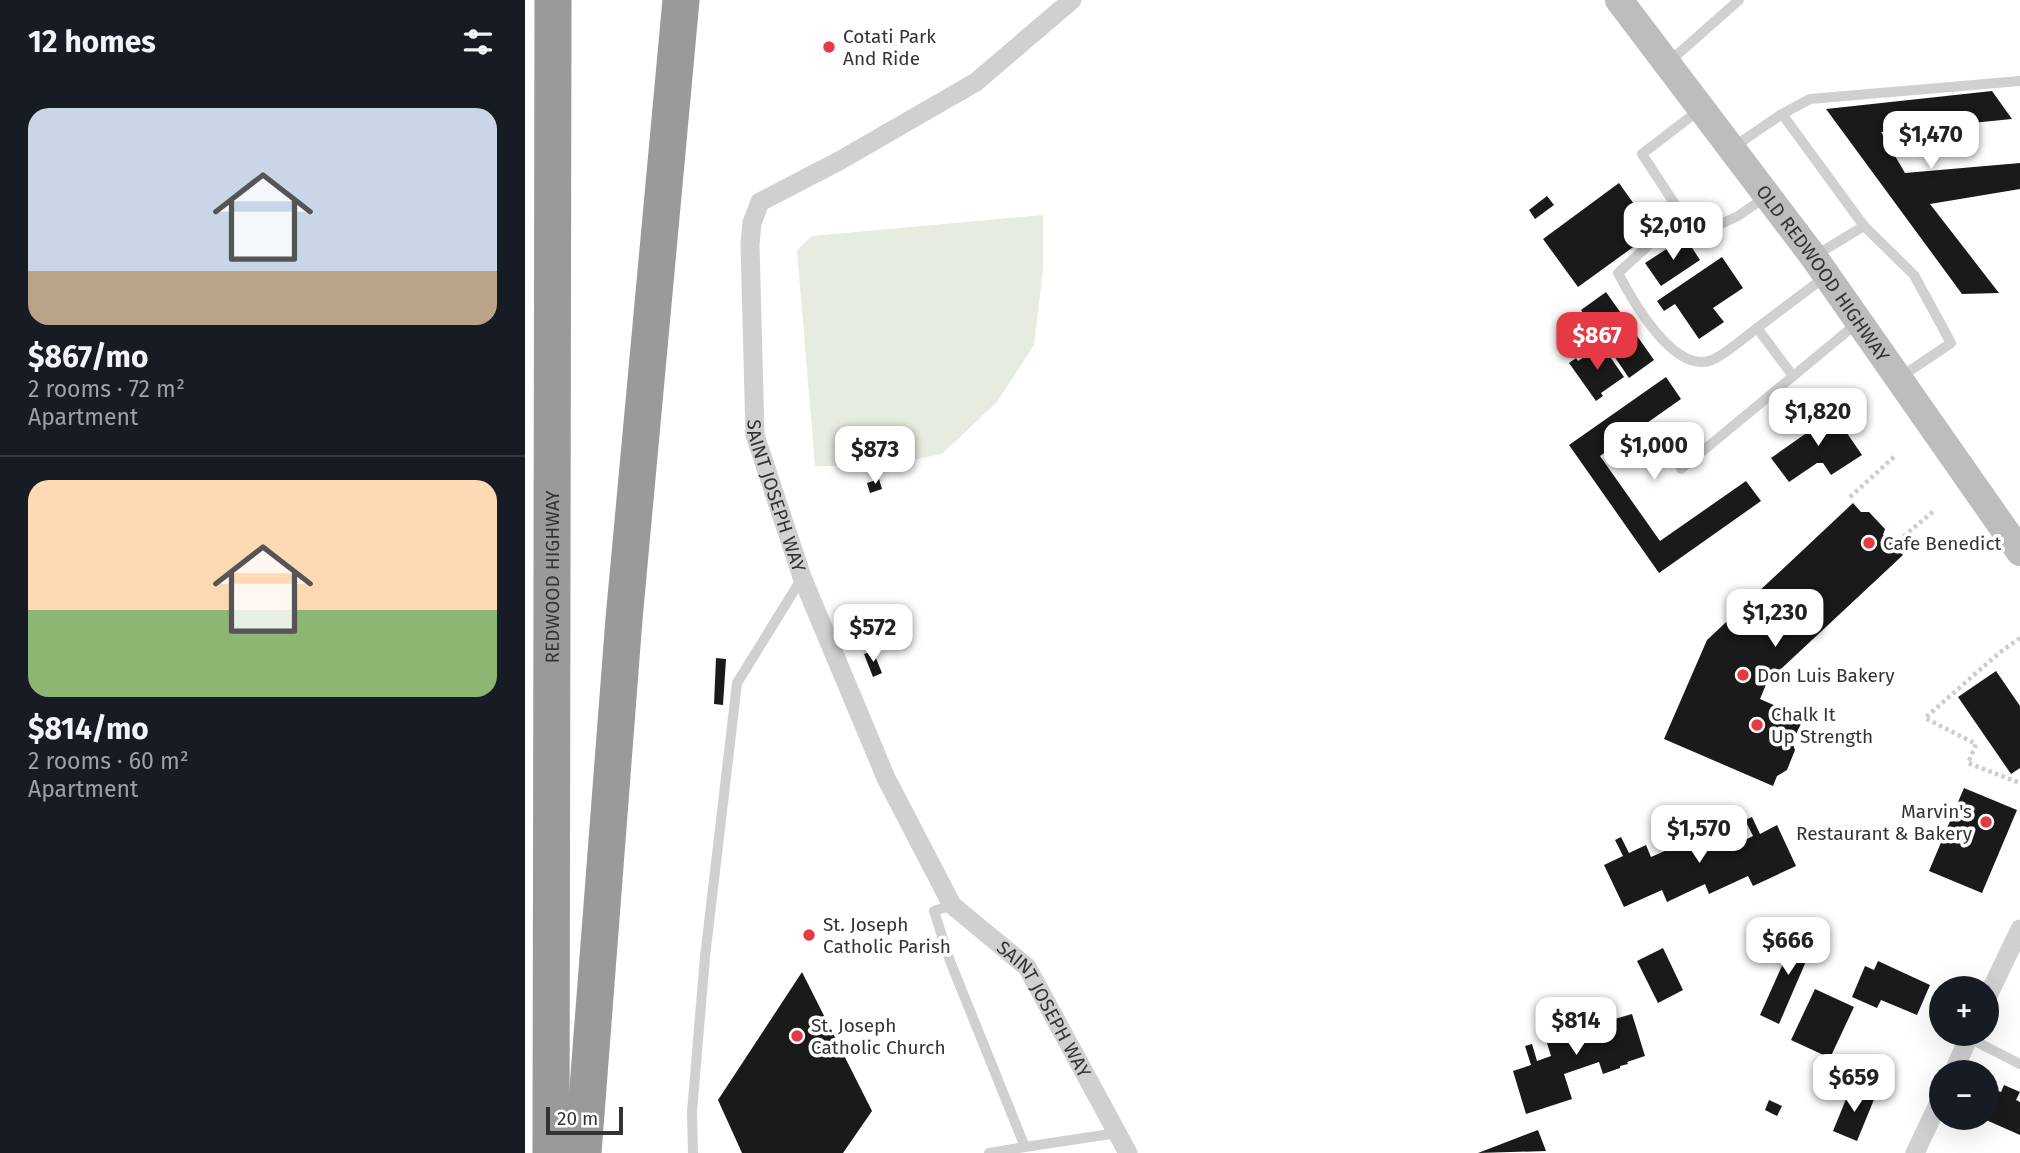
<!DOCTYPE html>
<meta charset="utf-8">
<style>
:root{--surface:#171b24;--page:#242831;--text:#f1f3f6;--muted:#9ea1a6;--line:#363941;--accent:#e63946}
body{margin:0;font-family:"Fira Sans",sans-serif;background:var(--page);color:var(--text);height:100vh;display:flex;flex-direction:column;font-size:26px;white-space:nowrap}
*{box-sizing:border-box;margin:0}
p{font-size:23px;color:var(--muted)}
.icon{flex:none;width:38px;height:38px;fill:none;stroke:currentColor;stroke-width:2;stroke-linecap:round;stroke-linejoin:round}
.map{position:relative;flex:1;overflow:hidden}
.sheet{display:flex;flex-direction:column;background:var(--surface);width:525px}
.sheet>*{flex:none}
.tools{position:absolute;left:1404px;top:976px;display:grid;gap:14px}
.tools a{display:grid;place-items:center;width:70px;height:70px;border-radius:50%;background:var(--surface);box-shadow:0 7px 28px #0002;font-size:35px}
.scale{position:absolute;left:21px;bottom:18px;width:77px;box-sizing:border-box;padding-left:7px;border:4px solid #333;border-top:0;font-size:19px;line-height:24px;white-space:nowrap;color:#333;-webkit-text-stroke:5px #fff;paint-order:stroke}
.price{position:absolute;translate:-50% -60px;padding:0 16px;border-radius:14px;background:#fff;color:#222;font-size:23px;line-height:46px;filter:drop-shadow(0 2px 4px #0008)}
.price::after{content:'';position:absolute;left:50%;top:42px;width:21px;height:16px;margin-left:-10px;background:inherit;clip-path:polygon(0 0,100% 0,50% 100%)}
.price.selected{background:var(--accent);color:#fff}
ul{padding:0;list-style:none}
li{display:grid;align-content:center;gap:14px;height:371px;padding:0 28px}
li+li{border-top:2px solid var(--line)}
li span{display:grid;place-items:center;height:217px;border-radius:21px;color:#555}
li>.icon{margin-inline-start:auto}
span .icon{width:126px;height:126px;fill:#fffc;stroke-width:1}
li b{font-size:30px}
h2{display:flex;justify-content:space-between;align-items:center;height:84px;padding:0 28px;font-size:30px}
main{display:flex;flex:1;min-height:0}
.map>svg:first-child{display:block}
.green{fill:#e6ecdf}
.building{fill:#1a1a1a}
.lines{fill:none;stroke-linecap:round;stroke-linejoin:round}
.path{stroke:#cdcdcd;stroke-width:4.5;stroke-dasharray:3.5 3.5;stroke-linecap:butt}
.service{stroke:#d0d0d0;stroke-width:10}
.minor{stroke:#d0d0d0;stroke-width:19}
.secondary{stroke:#bdbdbd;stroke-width:28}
.motorway{stroke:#9a9a9a;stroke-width:37}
.poi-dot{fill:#e63946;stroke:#fff;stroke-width:2.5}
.labels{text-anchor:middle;stroke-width:7;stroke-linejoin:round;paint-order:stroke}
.poi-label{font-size:19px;fill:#333;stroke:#fff;text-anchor:start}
.street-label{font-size:19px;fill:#333;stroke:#fff}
</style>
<main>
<section class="sheet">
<h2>12 homes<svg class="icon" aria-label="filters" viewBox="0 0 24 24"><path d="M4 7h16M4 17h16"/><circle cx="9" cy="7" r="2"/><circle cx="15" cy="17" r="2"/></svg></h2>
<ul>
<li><span style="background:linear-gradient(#c9d6e8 75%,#b9a48a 0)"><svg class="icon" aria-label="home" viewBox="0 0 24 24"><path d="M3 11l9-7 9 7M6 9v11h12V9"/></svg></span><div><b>$867/mo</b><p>2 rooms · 72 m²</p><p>Apartment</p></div></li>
<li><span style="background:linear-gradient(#ffd9b3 60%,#8fb573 0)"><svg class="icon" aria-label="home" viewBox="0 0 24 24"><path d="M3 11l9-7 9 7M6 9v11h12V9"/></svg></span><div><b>$814/mo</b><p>2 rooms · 60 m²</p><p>Apartment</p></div></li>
</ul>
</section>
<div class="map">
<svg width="1495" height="1153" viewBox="0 0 1495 1153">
<rect width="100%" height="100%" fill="#fff"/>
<!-- green -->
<path class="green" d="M518,215V270L509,345L472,402L417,454L359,466H290L272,250L287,236Z"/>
<!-- building -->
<g class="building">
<path d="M1467,91L1487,119L1356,132L1380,173L1495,163V189L1405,204L1474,293L1437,294L1301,109Z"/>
<path d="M1094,183L1129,232L1053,287L1018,239Z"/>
<path d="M1022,196L1029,205L1010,219L1004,210Z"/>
<path d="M1160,237L1175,260L1136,286L1120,263Z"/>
<path d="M1197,257L1218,288L1188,308L1199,322L1174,339L1150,304L1139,311L1132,301Z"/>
<path d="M1081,292L1129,360L1104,378L1074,334L1069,337L1059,323L1063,321L1056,310Z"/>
<path d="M1077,345L1099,377L1076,393L1078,396L1071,401L1044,363L1051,358L1053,361Z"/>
<path d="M1141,377L1156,399L1075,456L1135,541L1221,481L1236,501L1134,573L1044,445Z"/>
<path d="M1304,407L1337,455L1306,475L1298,463H1292L1264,482L1246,458L1283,432L1279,425Z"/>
<path d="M354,479L357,489L345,493L342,483Z"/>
<path d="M1328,503L1336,512H1344L1360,529L1358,535L1378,555L1242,682L1235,699L1279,718L1267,742L1270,750L1262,770L1252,776L1248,786L1139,739L1182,640Z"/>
<path d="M348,651L357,673L348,677L339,654Z"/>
<path d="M191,658L201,659L198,705L189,704Z"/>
<path d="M1471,671L1495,706V768L1486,774L1433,697Z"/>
<path d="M1439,788L1492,810L1457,893L1404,871Z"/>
<path d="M1227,817L1235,834L1252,825L1271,866L1228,886L1223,876L1184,894L1180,884L1142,902L1137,890L1099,907L1079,865L1098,856L1090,840L1096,837L1104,853L1121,845L1126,857L1142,850L1134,833L1140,830L1148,847L1165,839L1171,850L1185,843L1177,826L1183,823L1190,840L1208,831L1214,843L1228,836L1220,820Z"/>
<path d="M1273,930L1291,938L1254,1024L1235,1015Z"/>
<path d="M1138,948L1158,990L1133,1003L1112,961Z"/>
<path d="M1353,961L1405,985L1392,1015L1356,1000L1352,1008L1327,997L1340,966L1349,970Z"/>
<path d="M277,972L347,1111L318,1153H217L193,1100Z"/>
<path d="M1290,989L1329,1007L1305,1058L1266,1040Z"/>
<path d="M1081,1003L1086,1020L1107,1014L1120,1056L1102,1062L1103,1064L1095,1066V1068L1078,1074L1074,1062L1039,1074L1047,1099L1001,1114L988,1071L1006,1065L1000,1046L1007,1044L1012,1061L1026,1056L1019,1033L1037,1028L1032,1013L1039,1011L1043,1023L1062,1017L1066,1028L1080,1023L1074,1005Z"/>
<path d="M1479,1085L1495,1092L1491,1100L1495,1102V1135L1461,1120L1473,1091L1476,1092Z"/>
<path d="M1326,1087L1350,1097L1332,1141L1308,1131Z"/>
<path d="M1244,1100L1257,1106L1252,1116L1240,1110Z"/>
<path d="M1013,1130L1021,1151L954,1153H953Z"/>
</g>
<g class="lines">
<!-- path -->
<g class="path">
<path d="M1325,497L1371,455"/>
<path d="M1373,541L1410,510"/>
<path d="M1495,638L1474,653L1400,718L1451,744L1443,763L1495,783"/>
</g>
<!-- service -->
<g class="service">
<path d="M1145,61L1214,0"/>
<path d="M1173,111L1117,154L1157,215L1185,229L1213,216L1242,196"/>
<path d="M1257,114L1339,226L1291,255"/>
<path d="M1207,148L1257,114L1285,99L1495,81"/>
<path d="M1157,215L1093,273C1107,300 1149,375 1187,360C1201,354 1220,337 1232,328"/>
<path d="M1339,226L1389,275L1426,343L1377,376"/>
<path d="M1268,376L1232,328L1301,276"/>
<path d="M1156,469L1331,324"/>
<path d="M427,905L409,911L425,961L500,1147L464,1153"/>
<path d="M1444,1038L1495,1064"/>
<path d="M500,1147L592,1133"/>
<path d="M168,1153L167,1112L180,957L212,683L277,578"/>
</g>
<!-- minor -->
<g class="minor">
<path id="s1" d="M547,0L451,82L314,161L235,202L227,223L225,244L230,435L277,577L361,778L427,905L502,967L603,1153"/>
<path d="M1461,1000L1495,929"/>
<path d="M1428,1073L1445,1034"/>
<path d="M1390,1153L1416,1098"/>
</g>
<!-- secondary -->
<path class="secondary" id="s2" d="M1094,0L1288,256L1495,552"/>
<!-- motorway -->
<g class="motorway">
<path id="s3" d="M26,1153L28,0"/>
<path d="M58,1153L99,619L156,0"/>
</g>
</g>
<!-- markers -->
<g class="poi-dot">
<circle cx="304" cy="47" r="7"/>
<circle cx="1344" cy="543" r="7"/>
<circle cx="1218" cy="675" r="7"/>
<circle cx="1232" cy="725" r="7"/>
<circle cx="1461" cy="822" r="7"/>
<circle cx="284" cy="935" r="7"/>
<circle cx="272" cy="1036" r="7"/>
</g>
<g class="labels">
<!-- poi labels -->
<g class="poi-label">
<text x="318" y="43">Cotati Park<tspan x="318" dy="22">And Ride</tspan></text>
<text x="1358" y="550">Cafe Benedict</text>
<text x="1232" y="682">Don Luis Bakery</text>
<text x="1246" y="721">Chalk It<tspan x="1246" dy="22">Up Strength</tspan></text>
<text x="1447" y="818" text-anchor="end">Marvin's<tspan x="1447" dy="22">Restaurant &amp; Bakery</tspan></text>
<text x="298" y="931">St. Joseph<tspan x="298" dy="22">Catholic Parish</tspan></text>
<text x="286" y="1032">St. Joseph<tspan x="286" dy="22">Catholic Church</tspan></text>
</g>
<!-- street labels -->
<g class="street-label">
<text dy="7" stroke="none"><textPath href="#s2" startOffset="341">OLD REDWOOD HIGHWAY</textPath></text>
<text dy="7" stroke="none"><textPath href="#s1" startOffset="672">SAINT JOSEPH WAY</textPath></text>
<text dy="7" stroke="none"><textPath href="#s3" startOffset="576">REDWOOD HIGHWAY</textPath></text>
<text dy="7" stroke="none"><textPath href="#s1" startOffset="1260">SAINT JOSEPH WAY</textPath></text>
</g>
</g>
</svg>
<div class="tools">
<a>+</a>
<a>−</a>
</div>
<div class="scale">20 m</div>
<b class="price" style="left:1406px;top:171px">$1,470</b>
<b class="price" style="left:1148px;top:262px">$2,010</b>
<b class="price selected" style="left:1072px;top:372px">$867</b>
<b class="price" style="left:1293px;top:448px">$1,820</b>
<b class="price" style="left:1129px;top:482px">$1,000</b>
<b class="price" style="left:350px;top:486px">$873</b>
<b class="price" style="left:1250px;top:649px">$1,230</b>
<b class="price" style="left:348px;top:664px">$572</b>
<b class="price" style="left:1174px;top:865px">$1,570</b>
<b class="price" style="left:1263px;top:977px">$666</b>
<b class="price" style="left:1051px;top:1057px">$814</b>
<b class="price" style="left:1329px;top:1114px">$659</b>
</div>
</main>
